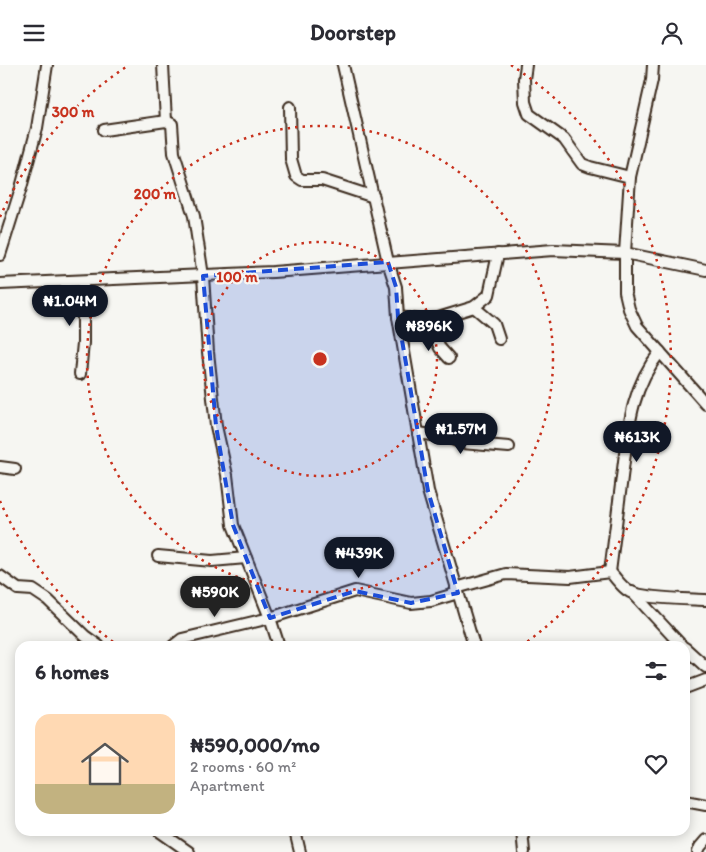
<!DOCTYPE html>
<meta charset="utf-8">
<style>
:root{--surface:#fff;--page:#f2f2f3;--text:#2b2b33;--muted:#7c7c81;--accent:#111827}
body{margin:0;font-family:Itim,sans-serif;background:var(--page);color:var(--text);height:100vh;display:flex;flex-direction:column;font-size:19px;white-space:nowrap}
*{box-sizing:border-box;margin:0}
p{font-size:16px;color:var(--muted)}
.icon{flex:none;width:28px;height:28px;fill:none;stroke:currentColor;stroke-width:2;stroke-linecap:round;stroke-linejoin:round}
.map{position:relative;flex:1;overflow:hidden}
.drawer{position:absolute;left:15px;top:576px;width:675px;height:195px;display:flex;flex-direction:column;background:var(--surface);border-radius:15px;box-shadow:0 2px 12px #0003}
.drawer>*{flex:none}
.price{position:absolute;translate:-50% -42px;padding:0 11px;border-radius:18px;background:var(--accent);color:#fff;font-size:16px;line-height:32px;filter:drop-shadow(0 1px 2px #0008)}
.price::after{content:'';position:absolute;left:50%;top:30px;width:15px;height:11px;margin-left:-8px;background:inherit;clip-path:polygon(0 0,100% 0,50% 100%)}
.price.on{background:#222;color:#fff}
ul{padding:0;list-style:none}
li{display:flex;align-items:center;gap:15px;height:125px;padding:0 20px}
li span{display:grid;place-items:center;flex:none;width:140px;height:100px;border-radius:15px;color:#555}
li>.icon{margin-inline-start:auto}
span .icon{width:60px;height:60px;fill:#fffc;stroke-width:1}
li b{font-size:21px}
h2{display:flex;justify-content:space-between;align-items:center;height:60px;padding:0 20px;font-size:21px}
header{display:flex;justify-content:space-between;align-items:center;height:65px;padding:0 20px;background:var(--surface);font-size:22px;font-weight:800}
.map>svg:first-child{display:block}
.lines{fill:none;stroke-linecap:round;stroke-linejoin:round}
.minor-casing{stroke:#3b2a1e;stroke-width:14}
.minor{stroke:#f6f6f2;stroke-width:10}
.marked{fill:#1d4ed8;fill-opacity:0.2;stroke:#1d4ed8;stroke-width:4;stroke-dasharray:10 6;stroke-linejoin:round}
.ring{fill:none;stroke:#c8321e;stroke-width:2.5;stroke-dasharray:2.5 5}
.centre{fill:#c8321e;stroke:#f6f6f2;stroke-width:2.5}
.ring-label{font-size:15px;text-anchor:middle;font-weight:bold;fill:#c8321e;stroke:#f6f6f2;stroke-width:4.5;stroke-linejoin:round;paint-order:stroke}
</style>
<header><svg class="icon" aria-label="menu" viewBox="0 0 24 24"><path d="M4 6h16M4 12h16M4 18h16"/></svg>Doorstep<svg class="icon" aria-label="person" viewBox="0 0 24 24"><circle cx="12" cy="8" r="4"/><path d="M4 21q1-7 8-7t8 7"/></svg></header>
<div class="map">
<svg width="706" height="787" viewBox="0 0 706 787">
<rect width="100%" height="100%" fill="#f6f6f2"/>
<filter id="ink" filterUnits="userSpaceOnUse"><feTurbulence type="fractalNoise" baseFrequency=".02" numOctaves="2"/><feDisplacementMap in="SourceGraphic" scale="10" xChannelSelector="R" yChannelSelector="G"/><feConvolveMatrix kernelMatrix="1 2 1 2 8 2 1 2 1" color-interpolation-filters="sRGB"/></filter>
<g filter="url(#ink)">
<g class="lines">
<!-- minor casing -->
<g class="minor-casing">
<g id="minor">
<path d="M163,0L166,56"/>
<path d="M343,0L388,197L396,222L398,252L428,426L474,581"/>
<path d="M526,0L524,14L525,37L529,49L564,74L582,99L590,102L630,112"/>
<path d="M653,0L652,15L630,112L625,188V227L629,244L637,261L706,339"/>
<path d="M290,42L291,94L296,111L302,115H322L374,132"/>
<path d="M104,65L166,56L172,59L174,88L194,151L203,211L208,287L216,361L227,410L233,460L270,553L279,581"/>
<path d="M0,190L21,123L37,63L47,0"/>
<path d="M0,219L273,207L553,185L625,188L706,205"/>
<path d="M474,242L494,259L499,274"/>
<path d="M398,252L422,255L438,253L474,242L489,230L498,189"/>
<path d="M422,255L433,266L440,283L449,293"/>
<path d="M80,309L83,278V216"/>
<path d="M418,368L447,372L462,378L509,382"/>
<path d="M0,402L15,404"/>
<path d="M158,491L212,496L246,493"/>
<path d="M610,507C614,476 618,444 622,412C628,367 630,324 660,287"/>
<path d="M0,511L18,524L33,525L48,535L85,571L99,581"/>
<path d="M456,523L506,509L570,512L610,507C616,513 622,523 630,527C648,534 686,534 706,535"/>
<path d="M632,527L682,581"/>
<path d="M173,581L182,574L270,553L355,526L411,538L431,536L458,528"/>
<path d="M685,583L706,602"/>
<path d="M685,623L706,615"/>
<path d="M685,736L706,740"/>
<path d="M159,766L189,787"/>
<path d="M295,766L300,787"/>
<path d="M522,766L524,787"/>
<path d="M698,787L700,782L706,775"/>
</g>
</g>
<!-- minor -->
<use href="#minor" class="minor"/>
</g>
</g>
<!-- marked area -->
<path class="marked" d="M388,197L396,222L398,252L428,426L458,528L411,538L355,526L270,553L233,460L216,361L203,211Z"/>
<!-- distance rings -->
<g class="ring">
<circle cx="320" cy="294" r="117"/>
<circle cx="320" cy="294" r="233"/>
<path d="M119 581A350 350 0 0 1 0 436M0 152A350 350 0 0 1 129 0M511 0A350 350 0 0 1 521 581"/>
</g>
<circle cx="320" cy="294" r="8" class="centre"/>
<g class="ring-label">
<text x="73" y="52">300 m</text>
<text x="155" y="134">200 m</text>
<text x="237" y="217">100 m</text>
</g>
</svg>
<b class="price" style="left:70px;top:262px">₦1.04M</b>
<b class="price" style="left:429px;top:287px">₦896K</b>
<b class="price" style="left:461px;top:390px">₦1.57M</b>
<b class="price" style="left:637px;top:398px">₦613K</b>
<b class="price" style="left:359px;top:514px">₦439K</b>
<b class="price on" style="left:215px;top:553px">₦590K</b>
<section class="drawer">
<h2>6 homes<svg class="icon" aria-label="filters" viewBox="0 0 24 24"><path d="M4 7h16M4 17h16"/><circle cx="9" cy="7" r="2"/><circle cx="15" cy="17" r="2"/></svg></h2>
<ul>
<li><span style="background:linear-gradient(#ffd9b3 70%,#c2b280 0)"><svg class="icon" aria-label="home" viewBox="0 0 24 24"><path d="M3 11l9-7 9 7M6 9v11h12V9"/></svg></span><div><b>₦590,000/mo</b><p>2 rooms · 60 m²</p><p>Apartment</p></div><svg class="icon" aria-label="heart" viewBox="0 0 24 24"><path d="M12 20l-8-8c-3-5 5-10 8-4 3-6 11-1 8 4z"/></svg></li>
</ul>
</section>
</div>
